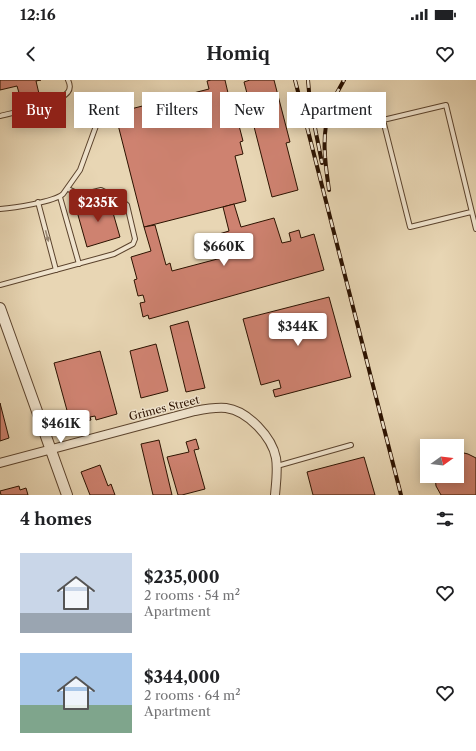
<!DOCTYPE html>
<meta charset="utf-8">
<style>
:root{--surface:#fff;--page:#f6f6f6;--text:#202124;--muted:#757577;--accent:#8f2418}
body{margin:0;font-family:"Libre Caslon Text",serif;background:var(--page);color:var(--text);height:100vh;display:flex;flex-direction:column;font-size:15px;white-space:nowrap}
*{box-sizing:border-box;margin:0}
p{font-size:13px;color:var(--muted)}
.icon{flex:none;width:22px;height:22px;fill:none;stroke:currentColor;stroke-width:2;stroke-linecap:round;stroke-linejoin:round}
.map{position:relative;height:415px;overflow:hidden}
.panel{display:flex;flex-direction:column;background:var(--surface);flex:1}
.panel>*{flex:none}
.hud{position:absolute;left:12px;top:12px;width:452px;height:36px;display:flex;gap:8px}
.needle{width:26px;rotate:75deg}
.tools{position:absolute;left:420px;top:359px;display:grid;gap:8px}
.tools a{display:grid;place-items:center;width:44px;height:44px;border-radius:0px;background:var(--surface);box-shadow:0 2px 10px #0003;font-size:20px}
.price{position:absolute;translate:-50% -34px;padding:0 9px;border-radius:4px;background:#fff;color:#222;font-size:13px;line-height:26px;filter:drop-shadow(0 1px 2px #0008)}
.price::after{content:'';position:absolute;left:50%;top:24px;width:12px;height:9px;margin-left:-6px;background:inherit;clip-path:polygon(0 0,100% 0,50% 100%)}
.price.selected{background:var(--accent);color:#fff}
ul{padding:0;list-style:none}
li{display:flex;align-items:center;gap:12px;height:100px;padding:0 20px}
li span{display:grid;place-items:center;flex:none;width:112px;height:80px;border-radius:0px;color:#555}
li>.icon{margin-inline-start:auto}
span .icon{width:48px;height:48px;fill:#fffc;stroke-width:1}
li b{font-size:17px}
h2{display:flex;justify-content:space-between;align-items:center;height:48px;padding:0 20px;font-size:17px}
.chip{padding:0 14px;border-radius:0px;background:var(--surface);box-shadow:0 2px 10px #0003;font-size:14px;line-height:36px}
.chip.selected{background:var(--accent);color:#fff}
.status{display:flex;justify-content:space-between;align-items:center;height:28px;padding:0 20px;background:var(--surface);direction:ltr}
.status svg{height:11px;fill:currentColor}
header{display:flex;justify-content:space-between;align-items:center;height:52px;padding:0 20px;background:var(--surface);font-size:18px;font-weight:700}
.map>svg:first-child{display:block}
.building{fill:#ce8270;stroke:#2c1200}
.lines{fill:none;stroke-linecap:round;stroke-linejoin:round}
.service-casing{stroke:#5b432d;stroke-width:6}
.minor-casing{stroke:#5b432d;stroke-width:10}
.tertiary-casing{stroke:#5b432d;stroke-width:12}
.service{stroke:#f0e4ce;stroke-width:4}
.minor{stroke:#f0e4ce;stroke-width:8}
.tertiary{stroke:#f0e4ce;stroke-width:10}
.rail-casing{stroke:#2c1200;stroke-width:4}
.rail{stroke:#f0e4ce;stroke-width:2.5;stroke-dasharray:8;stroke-linecap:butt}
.oneway{fill:#988671}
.labels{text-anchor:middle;stroke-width:3;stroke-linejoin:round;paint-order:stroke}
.street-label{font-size:11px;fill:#2c1200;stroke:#f0e4ce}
</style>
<div class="status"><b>12:16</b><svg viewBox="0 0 49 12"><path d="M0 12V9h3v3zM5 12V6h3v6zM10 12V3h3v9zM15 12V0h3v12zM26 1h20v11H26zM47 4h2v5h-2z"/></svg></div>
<header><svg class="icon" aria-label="back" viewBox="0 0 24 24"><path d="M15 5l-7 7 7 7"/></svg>Homiq<svg class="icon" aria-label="heart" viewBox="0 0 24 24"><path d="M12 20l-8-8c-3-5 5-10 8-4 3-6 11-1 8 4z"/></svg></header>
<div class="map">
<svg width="476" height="415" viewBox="0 0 476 415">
<rect width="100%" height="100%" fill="#e8d6b4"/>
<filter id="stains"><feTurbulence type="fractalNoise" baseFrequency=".005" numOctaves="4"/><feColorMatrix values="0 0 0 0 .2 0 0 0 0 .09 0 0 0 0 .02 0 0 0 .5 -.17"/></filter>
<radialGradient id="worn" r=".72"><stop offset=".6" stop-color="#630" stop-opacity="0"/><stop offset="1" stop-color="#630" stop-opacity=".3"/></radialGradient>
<!-- building -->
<g class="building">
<path d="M0,0H41L36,1L40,18L22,23L17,6L0,10Z"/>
<path d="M211,0H225L231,26L249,21L244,2L250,0H274L290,62L286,63L298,110L272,117L250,31L236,34L243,61L240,62L243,74L235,76L246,121L144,147L115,33L209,9L207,1Z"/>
<path d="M109,119L120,157L87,167L76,128Z"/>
<path d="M234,124L241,147L274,138L282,163L291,161L289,153L299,150L301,158L314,154L324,190L149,239L148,235L143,237L140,223L145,222L143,215L138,216L134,200L137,199L131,177L151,171L144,147L155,145L166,185L170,183L172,191L225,177L219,154L229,151L223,127Z"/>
<path d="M329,217L351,297L275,317L273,310L281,308L279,300L261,305L243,239Z"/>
<path d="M188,241L205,308L186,312L170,246Z"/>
<path d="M156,264L168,311L141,318L130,271Z"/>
<path d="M100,271L117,334L96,340L95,336L90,337L91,340L71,345L54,283Z"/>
<path d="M0,323L9,358L0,361Z"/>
<path d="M196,359L199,369L194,370L205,409L182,415H178L167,377L189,372L186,362Z"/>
<path d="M159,360L172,415H153L141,364Z"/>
<path d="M460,372L468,374L476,378V415H441L436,406L435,396H457V373Z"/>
<path d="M364,377L375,415H313L307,392Z"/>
<path d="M100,385L108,406L111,404L115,415H90L81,392Z"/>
<path d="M19,406L20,410L26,408L28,415H1L0,411Z"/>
</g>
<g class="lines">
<!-- service casing -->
<g class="service-casing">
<g id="service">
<path d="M0,36C15,32 60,24 68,12C71,8 70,4 68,0"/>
<path d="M60,117L79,184"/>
<path d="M38,122L56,190"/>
<path d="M0,129C13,128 54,122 63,114L80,90L96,46L107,34"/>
<path d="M471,132L410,147L383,40L446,25L476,149"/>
<path d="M0,205L114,174L133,164L135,159L127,125L121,120L101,110L81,115L68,109"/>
<path d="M277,386L351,365"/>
</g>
</g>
<!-- minor casing -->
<g class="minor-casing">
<path id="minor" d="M0,383L195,331C205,329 216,327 226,328C248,331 272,357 276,378C278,390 276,403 275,415"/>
</g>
<!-- tertiary casing -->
<g class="tertiary-casing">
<path id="tertiary" d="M0,228L67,415"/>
</g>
<!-- service -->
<use href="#service" class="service"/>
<!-- minor -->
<use href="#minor" class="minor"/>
<!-- tertiary -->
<use href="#tertiary" class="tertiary"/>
<!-- rail casing -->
<g class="rail-casing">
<g id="rail">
<path d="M295,0L401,415"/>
<path d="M308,0L310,23L322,83"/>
<path d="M329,110C325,82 321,56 330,28C333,19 339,9 344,0"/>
</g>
</g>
<!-- rail -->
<use href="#rail" class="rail"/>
</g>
<!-- one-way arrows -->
<defs><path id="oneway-solid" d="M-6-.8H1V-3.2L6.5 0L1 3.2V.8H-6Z"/></defs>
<use class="oneway" href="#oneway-solid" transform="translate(47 156) rotate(75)"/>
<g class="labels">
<!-- street labels -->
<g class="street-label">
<text transform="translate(164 328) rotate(-14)" y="4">Grimes Street</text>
</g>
</g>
<rect width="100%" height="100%" filter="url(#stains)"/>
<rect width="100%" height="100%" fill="url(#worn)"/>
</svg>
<div class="tools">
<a><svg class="needle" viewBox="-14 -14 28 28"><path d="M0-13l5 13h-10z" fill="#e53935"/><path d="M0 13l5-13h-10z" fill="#757577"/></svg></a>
</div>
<b class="price selected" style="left:98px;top:143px">$235K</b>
<b class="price" style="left:224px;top:187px">$660K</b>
<b class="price" style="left:298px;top:267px">$344K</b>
<b class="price" style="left:61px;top:364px">$461K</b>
<div class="hud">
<a class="chip selected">Buy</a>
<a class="chip">Rent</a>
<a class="chip">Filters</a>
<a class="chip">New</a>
<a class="chip">Apartment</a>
</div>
</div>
<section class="panel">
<h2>4 homes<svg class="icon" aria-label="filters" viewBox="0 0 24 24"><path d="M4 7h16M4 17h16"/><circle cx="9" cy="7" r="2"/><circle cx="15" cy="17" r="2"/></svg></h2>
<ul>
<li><span style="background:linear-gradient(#c9d6e8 75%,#9aa5b1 0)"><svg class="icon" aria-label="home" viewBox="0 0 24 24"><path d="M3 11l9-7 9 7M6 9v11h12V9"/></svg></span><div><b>$235,000</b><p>2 rooms · 54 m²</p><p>Apartment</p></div><svg class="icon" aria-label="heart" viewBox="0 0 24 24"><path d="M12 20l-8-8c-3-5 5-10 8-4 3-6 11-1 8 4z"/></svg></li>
<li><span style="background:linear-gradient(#a9c7e8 65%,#7fa58c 0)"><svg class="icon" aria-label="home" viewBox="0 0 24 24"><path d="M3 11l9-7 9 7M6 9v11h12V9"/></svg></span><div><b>$344,000</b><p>2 rooms · 64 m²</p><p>Apartment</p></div><svg class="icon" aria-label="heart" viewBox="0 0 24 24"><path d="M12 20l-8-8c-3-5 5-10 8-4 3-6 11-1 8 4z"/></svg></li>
</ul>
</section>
